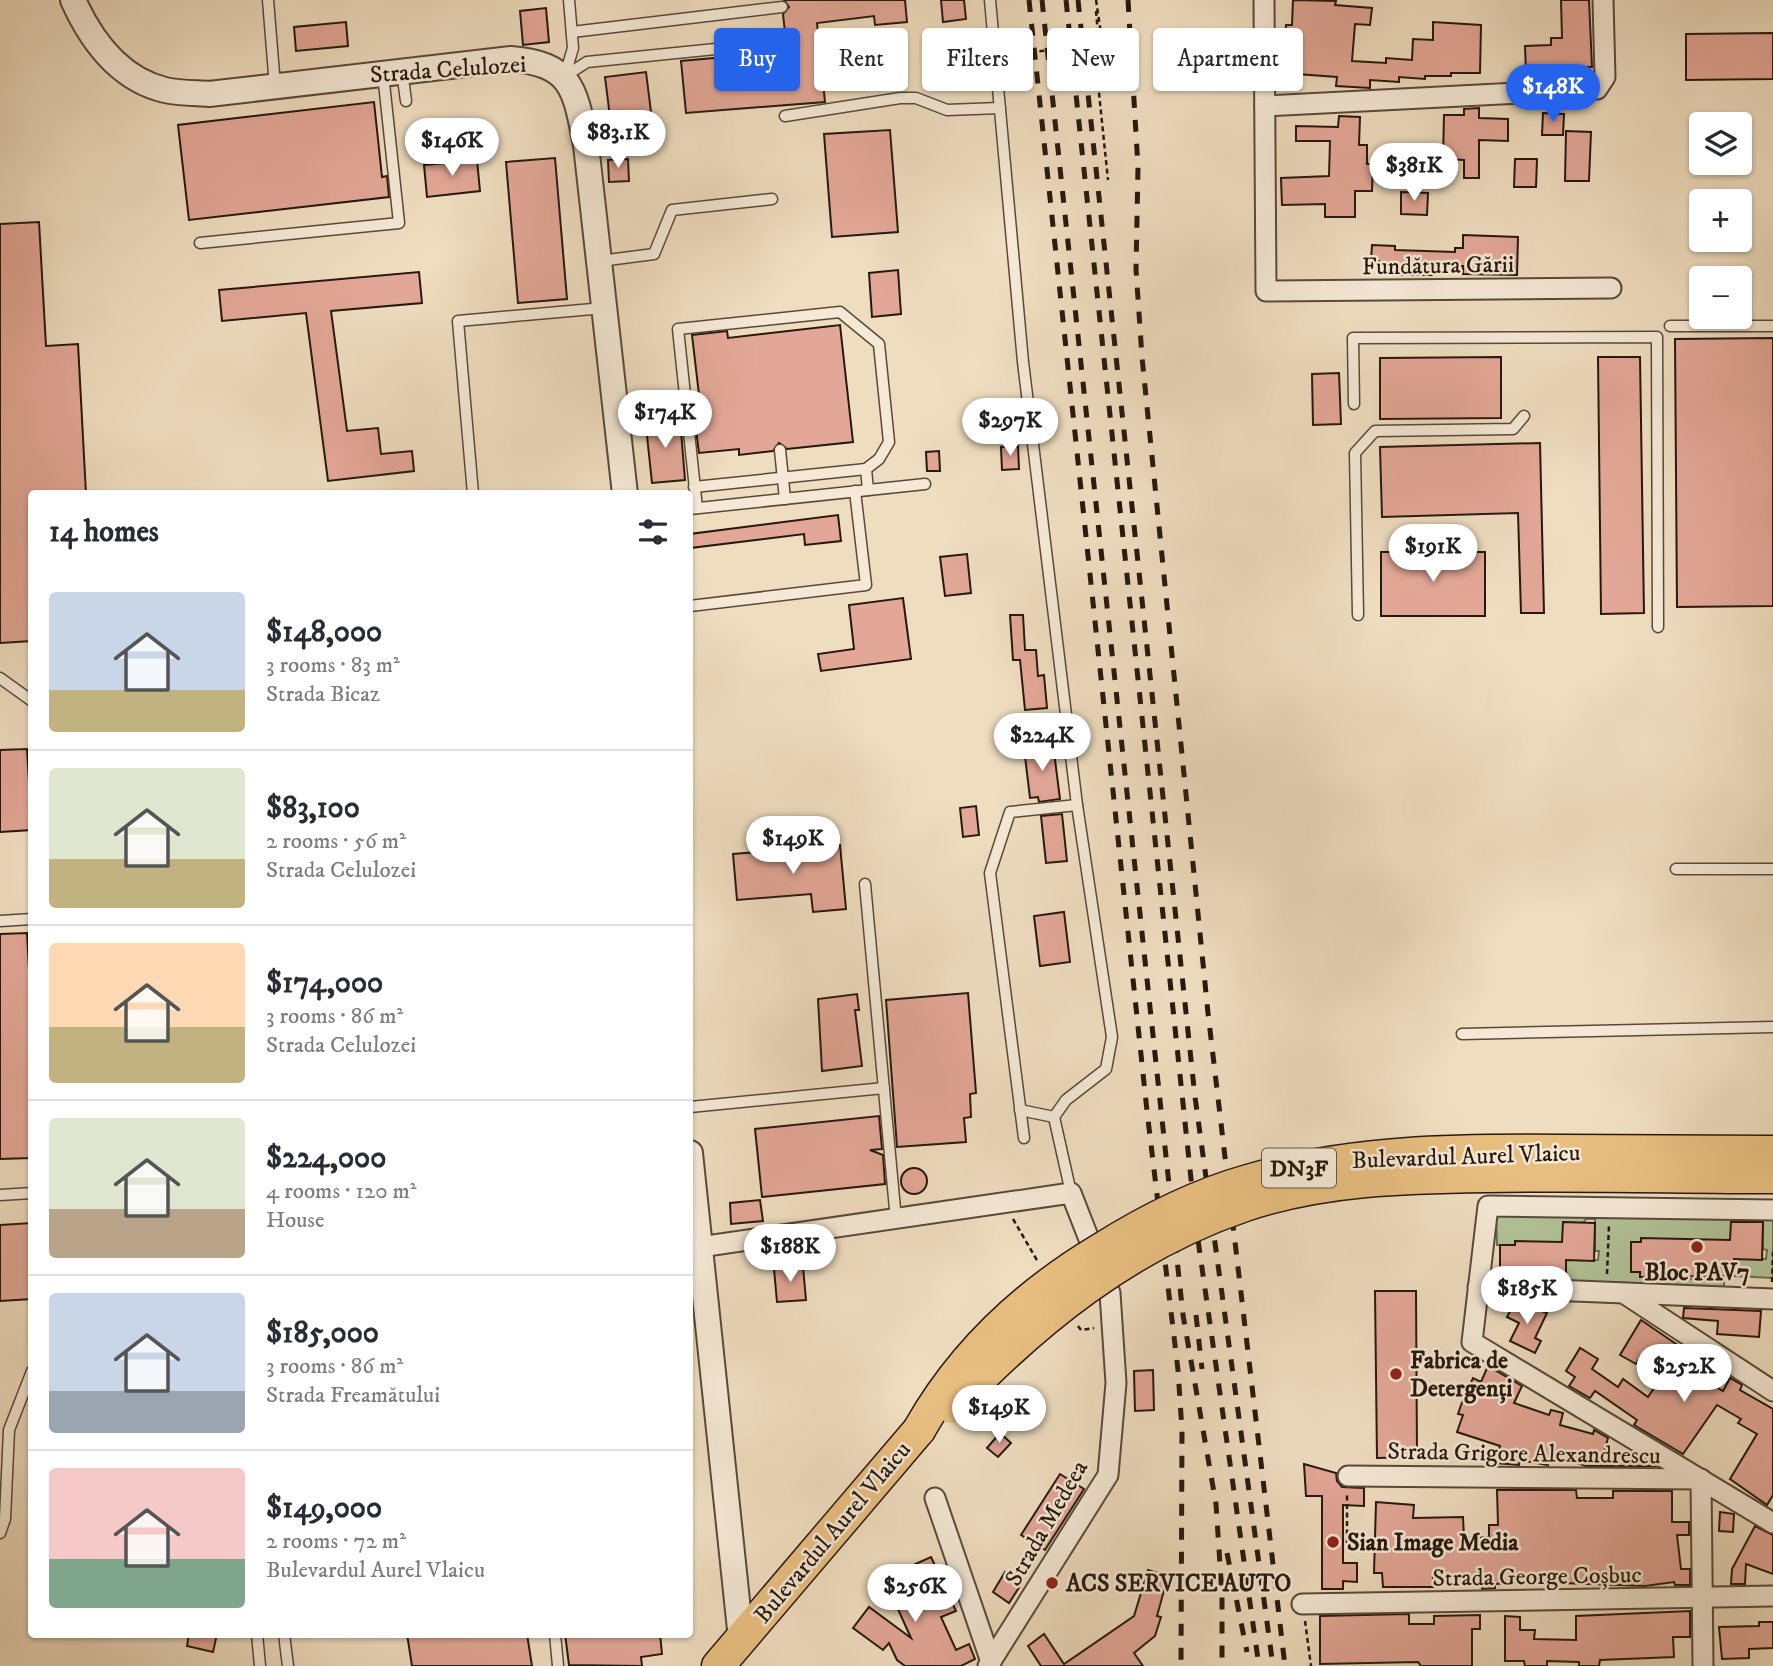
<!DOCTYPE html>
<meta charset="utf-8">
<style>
:root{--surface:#fff;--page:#f2f2f3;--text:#2b2b33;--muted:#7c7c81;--line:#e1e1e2;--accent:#2563eb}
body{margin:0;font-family:"IM FELL DW Pica",serif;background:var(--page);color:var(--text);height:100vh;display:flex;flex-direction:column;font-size:26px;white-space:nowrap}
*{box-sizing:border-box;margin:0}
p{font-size:23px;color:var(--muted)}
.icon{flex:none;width:38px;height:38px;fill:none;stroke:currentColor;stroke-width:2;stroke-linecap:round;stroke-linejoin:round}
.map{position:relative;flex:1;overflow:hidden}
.side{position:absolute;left:28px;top:490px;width:665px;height:1148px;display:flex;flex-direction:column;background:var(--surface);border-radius:7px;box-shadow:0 2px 5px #0004}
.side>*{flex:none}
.guide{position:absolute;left:714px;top:28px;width:665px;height:63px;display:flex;gap:14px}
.fabs{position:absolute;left:1689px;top:112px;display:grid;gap:14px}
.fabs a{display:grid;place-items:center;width:63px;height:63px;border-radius:7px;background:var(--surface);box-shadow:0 2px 5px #0004;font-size:35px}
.price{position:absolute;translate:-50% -60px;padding:0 16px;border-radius:24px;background:#fff;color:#222;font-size:23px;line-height:46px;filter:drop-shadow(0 2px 4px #0008)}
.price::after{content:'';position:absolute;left:50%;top:42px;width:21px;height:16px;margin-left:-10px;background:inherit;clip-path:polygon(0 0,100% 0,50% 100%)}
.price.on{background:var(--accent);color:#fff}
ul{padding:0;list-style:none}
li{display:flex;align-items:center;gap:21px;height:175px;padding:0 21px}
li+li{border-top:2px solid var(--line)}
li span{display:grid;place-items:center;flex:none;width:196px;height:140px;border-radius:7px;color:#555}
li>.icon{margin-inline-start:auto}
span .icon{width:84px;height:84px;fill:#fffc;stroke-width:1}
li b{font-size:30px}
h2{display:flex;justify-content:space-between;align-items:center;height:84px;padding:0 21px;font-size:30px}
.chip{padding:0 24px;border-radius:7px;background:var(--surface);box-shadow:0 2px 5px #0004;font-size:24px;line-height:63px}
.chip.on{background:var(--accent);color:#fff}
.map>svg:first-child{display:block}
.green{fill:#b2c297;stroke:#6c6d52;stroke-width:2}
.building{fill:#e3a797;stroke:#27180e;stroke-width:2}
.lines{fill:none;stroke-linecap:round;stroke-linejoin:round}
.service-casing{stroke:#59493a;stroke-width:13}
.minor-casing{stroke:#59493a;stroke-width:23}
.tertiary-casing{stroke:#59493a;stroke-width:28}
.primary-casing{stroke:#27180e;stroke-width:35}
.path{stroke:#27180e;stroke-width:2.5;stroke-dasharray:5 3.5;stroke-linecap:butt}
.service{stroke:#f5e9d6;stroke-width:10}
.minor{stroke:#f5e9d6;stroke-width:19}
.tertiary{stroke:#f5e9d6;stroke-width:24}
.primary{stroke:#e8be80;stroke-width:32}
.rail{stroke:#27180e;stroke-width:5;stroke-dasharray:12 12;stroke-linecap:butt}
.primary-bridge-casing{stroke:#27180e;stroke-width:35;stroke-linecap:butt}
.path-bridge{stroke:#27180e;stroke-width:2.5;stroke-dasharray:5 3.5;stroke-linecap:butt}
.primary-bridge{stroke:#e8be80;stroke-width:32}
.poi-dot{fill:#8f2418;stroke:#f5e9d6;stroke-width:2.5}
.labels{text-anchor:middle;stroke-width:5;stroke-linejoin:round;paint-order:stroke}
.shield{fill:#f5e9d6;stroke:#65574a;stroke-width:2}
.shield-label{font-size:23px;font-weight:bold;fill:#27180e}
.street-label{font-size:24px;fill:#27180e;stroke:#f5e9d6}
.poi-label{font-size:24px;font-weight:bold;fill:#27180e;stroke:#f5e9d6;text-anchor:start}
</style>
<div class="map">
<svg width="1773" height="1666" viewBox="0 0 1773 1666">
<rect width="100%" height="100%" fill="#efddc0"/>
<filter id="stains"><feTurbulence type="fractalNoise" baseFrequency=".00286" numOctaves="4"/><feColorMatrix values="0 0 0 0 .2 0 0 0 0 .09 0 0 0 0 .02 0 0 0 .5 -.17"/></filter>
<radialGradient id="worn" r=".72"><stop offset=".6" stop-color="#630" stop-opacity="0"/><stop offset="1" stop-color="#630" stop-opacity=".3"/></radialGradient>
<!-- green -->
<path class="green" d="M1496,1215L1773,1216V1278L1734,1276V1259H1766L1767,1250L1763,1249V1218L1731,1221L1734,1245L1641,1239V1242H1631V1272H1640V1277L1690,1274V1279L1724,1280V1290L1566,1281V1260H1598L1599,1251H1595V1219H1586L1566,1246L1497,1245Z"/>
<!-- building -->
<g class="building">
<path d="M784,0H905L907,22L875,25L874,16L817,23L825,102L686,113L681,61L782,52L781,42H786L783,14L789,7Z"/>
<path d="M941,0H964L966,19L943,22Z"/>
<path d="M1293,0L1336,1L1335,5L1372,8L1370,25L1355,24L1352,61L1386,63V58L1412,60L1413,39L1433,40V22L1481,25L1480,73H1451V76H1425V79L1399,77V82L1370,80V88L1336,86L1337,77L1283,73L1286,25H1292Z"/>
<path d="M1561,0H1589L1592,67H1547V72L1526,73L1525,46L1551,45V38H1562Z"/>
<path d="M546,8L549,42L523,45L520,11Z"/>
<path d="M346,22L348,46L296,51L294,27Z"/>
<path d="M1773,33V79L1686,80V34Z"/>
<path d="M646,72L651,112L610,117L605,77Z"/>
<path d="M374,102L382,177L387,176L389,197L189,220L178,125Z"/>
<path d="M1479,108V118L1508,119V141L1479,140V178H1464V160L1443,159L1444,115H1464V109Z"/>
<path d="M1543,113L1564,114L1563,135H1542Z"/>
<path d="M1339,116L1360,117L1359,145H1367V164H1373L1372,191H1355V217H1325V204L1282,205L1281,178L1329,176L1330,141H1296V126L1338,127Z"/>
<path d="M890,130L898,232L832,237L824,134Z"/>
<path d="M1566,131L1591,132L1589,181H1565Z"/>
<path d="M555,158L567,299L518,303L506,162Z"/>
<path d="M628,159L629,181L609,182L608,160Z"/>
<path d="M1515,159H1537L1536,187H1514Z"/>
<path d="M477,160L480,191L427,197L424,165Z"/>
<path d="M1401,192L1428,193L1427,215L1401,214Z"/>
<path d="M39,222L46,346L78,344L86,494H32V641L0,643V224Z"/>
<path d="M1463,235L1518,237L1517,275L1463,274V266H1432V275H1379V261H1371L1372,245L1395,246V250L1455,252V248H1463Z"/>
<path d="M898,270L901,314L872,317L869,273Z"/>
<path d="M419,272L422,303L331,311L347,431L378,428L381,454L412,451L414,471L328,481L306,313L222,321L219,290Z"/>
<path d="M840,325L853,442L787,449L779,443L773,451L739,455V449L699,453L696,430L703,429L692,335L727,331L728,338Z"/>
<path d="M1773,338V606L1677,607L1675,339Z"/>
<path d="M1501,357V418L1380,419V358Z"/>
<path d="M1598,357H1640L1644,613L1601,614Z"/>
<path d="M1339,373L1341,424L1313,425L1312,374Z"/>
<path d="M671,415L673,432L681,431L685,480L652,483L645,417Z"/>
<path d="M1540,443L1544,613H1521L1518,513L1382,517L1380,447Z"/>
<path d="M1018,446L1019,469L1002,470L1001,447Z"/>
<path d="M939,451L940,471H927L926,452Z"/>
<path d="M838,515L841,541L805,545L804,534L690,548V534Z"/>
<rect x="1381" y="552" width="104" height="64"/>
<path d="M967,554L971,593L945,596L940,557Z"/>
<path d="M903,598L911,659L821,671L818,654L854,649L849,605Z"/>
<path d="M1010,615H1023L1025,650H1036L1038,676L1044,675L1047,708L1025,710L1020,660H1013Z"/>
<path d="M1053,744L1060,799L1039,802L1038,797L1030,798L1024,748Z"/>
<path d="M27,749L32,830L0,832V750Z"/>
<path d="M976,806L979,835L963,837L960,808Z"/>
<path d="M1062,814L1067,861L1046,863L1041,816Z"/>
<path d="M840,845L846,909L813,912L811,894L737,900L733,854Z"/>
<path d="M1064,912L1070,962L1040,966L1034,916Z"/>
<path d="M27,933L32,1022V1158L0,1159V934Z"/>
<path d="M968,993L976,1093L970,1094L971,1117L964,1118L966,1142L897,1147L886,1000Z"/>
<path d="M857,994L859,1010H855L862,1066L822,1071L818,999Z"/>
<path d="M879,1116L882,1149L870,1150L883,1155L885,1184L762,1197L755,1129Z"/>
<circle cx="914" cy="1181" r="13"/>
<path d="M760,1200L763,1221L731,1224L730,1203Z"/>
<path d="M1563,1222L1595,1223L1594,1261L1566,1260V1278L1500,1276V1245H1515V1241L1562,1242Z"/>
<path d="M1731,1222H1763L1762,1260L1734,1259V1276L1640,1277V1272H1631V1242H1641V1238L1730,1240Z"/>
<path d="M32,1223V1299L0,1301V1225Z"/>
<path d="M803,1267L806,1300L777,1302L774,1269Z"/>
<path d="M1375,1291H1416L1417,1457L1377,1458Z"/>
<path d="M1515,1301L1547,1313L1535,1338L1541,1341L1535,1353L1510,1341L1519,1323L1507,1317Z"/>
<path d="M1684,1308L1761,1311L1759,1337L1717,1334L1718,1321L1683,1318Z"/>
<path d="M1641,1320L1698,1359L1691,1371L1723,1391L1730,1378L1742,1385L1740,1390L1773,1409V1495L1767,1505L1730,1479L1757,1434L1738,1423L1741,1419L1717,1405L1683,1454L1634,1425L1637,1420L1595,1391L1590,1398L1569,1386L1575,1377L1566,1371L1580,1348L1598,1359L1592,1369L1618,1387L1623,1379L1648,1397L1664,1373L1640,1357L1636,1364L1620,1355Z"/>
<path d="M1488,1366L1522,1386L1514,1403L1549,1415L1551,1410L1563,1413L1560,1425L1593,1434L1594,1430L1608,1438L1603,1456L1636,1455L1655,1466H1586L1551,1454L1548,1465L1520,1460L1519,1465L1495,1463L1500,1446L1457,1432L1463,1415L1458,1414L1461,1405L1473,1378L1481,1382Z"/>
<path d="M1153,1370L1154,1410L1135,1411L1134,1371Z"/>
<path d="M1000,1433L1011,1443L998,1457L987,1448Z"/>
<path d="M1304,1464L1336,1473L1337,1481L1342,1487L1364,1488V1506L1343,1505V1563H1357V1582L1343,1581V1589H1322V1496H1306Z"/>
<path d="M1060,1474L1084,1489L1045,1550L1021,1535Z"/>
<path d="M1497,1490H1576L1577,1498H1613V1491H1672V1522H1689V1535H1677L1681,1569H1690V1585H1675L1674,1582L1645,1586L1533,1582L1495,1584V1588L1482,1589V1576L1433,1577V1587H1383L1382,1573H1374L1376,1502L1414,1505L1413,1518L1463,1517L1464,1538L1489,1537V1525H1498Z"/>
<path d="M1720,1512L1734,1514L1733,1532L1719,1531Z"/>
<path d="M1755,1526L1773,1535V1574L1746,1564L1745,1584H1731L1732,1569Z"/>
<path d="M931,1557L939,1574L912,1586L922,1610L950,1598L956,1611L941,1617L956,1650L969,1644L975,1659L961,1666H905L897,1660L889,1643L883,1650L853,1628L869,1607L911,1638L884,1578Z"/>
<path d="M1148,1570L1168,1576L1157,1616L1161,1617L1155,1636L1134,1653L1143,1666H1041L1028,1646L1044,1634L1064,1664L1134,1616Z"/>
<path d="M1005,1572L1022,1583L1009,1603L993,1592Z"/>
<path d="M1690,1611V1637H1673L1674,1657L1600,1660L1599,1666H1579V1662L1547,1661V1666H1525L1524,1661H1505V1616L1520,1617V1630H1535L1534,1639L1576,1640V1616Z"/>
<path d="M1409,1614V1624H1434V1616L1480,1615V1629H1472V1666H1421L1418,1662L1320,1664V1616Z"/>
<path d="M1759,1622H1773V1648L1749,1649V1658L1722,1659L1719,1627L1759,1626Z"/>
<path d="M189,1634H217L213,1652L187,1646Z"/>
<path d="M407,1634H527L532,1666H412Z"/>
<path d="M565,1634H660L662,1654L641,1657L642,1666L569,1665Z"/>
</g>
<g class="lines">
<!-- service casing -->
<g class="service-casing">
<g id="service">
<path d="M268,0L275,86"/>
<path d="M990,0L1023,362L1077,805L1112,1037L1106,1069L1066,1100L1054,1117L1071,1193"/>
<path d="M572,32L782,7"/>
<path d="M402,71L406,101"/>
<path d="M565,75L573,48L569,0"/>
<path d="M565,76L587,62L745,46"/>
<path d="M785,116L900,98H916L947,110L1000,108"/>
<path d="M200,243L399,223L383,74"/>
<path d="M600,261L654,254L672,210L772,199"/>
<path d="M1670,326H1773"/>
<path d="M1354,404L1353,338L1657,337L1658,627"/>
<path d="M780,450L785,499"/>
<path d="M694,487L866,469"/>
<path d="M473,494L458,321L604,308"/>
<path d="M697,508L678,329L840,312L879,344L889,442L879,459L866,469L868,490"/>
<path d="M690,509L925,484"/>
<path d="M690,606L866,585L855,491"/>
<path d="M1358,615L1355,453L1375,431L1513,429L1524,416"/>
<path d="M0,678L32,701"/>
<path d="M1676,869H1773"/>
<path d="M865,884L896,1220"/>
<path d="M0,921L32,919"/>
<path d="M1462,1034L1773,1027"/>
<path d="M690,1107L884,1088"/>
<path d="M1020,1110L1054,1117"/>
<path d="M1024,1138L990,873L1010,812L1077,805"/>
<path d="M0,1195L32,1193"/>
<path d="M0,1533L5,1519L9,1430L32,1371"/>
<path d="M257,1634L260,1666"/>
<path d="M284,1634L288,1666"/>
<path d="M555,1634L558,1666"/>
</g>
</g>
<!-- minor casing -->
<g class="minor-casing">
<g id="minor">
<path d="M1264,0L1266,291L1611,288"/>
<path d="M1265,106L1597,89L1605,77L1603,0"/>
<path d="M1773,1210L1488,1206L1472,1342L1773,1523"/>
<path d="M700,1247L1071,1193L1110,1293L1116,1383L1108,1475L988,1666"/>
<path d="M1478,1287L1773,1299"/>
<path d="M1625,1294L1773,1391"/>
<path d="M1348,1476L1701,1479L1703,1666"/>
<path d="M935,1498L991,1662"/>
<path d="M1302,1604L1773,1596"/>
</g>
</g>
<!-- tertiary casing -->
<g class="tertiary-casing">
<g id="tertiary">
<path d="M73,0C91,40 119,79 165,90C178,93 195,93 209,94L511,59C573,64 575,90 586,145L625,494"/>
<path d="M690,1153L741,1639"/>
</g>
</g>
<!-- primary casing -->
<g class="primary-casing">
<path id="primary" d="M718,1666L919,1430"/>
</g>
<!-- path -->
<g class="path">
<path d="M1096,0L1102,40L1097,74L1108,180"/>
<path d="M1096,11L1099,46"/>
<path d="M1013,1219L1038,1262"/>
<path d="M1607,1274L1609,1225"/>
<path d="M1772,1282L1773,1251"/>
<path d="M1078,1326L1081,1330L1094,1328"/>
<path d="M1347,1543V1493"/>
<path d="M1305,1621L1311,1666"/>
</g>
<!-- service -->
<use href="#service" class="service"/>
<!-- minor -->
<use href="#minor" class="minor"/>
<!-- tertiary -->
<use href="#tertiary" class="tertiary"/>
<!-- primary -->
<use href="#primary" class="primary"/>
<!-- rail -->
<g class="rail">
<path d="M1029,0L1147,1111L1178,1370L1182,1430L1181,1666"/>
<path d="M1042,0L1183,1315L1216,1504L1222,1595V1666"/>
<path d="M1066,0L1196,1226L1259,1666"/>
<path d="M1078,0L1195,1097L1273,1666"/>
<path d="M1128,0L1138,167L1136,269L1142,357L1208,1013L1285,1666"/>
<path d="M1196,1315L1202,1369"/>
<path d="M1227,1553L1247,1652"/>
</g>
<!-- primary-bridge casing -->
<g class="primary-bridge-casing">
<g id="primary-bridge">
<path d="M952,1407C1035,1320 1129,1244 1245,1205C1322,1179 1407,1177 1487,1176C1582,1174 1678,1177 1773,1177"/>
<path d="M919,1430C962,1354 1025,1295 1100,1250C1146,1221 1195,1196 1248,1181C1350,1151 1456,1150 1562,1151C1632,1151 1703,1152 1773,1152"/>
</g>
</g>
<!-- path-bridge -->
<path class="path-bridge" d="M997,55L1099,46"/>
<!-- primary-bridge -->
<use href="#primary-bridge" class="primary-bridge"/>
</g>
<!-- markers -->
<g class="poi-dot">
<circle cx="1697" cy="1247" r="7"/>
<circle cx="1396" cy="1374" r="7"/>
<circle cx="1333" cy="1542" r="7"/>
<circle cx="1052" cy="1583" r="7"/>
</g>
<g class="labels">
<!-- shield labels -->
<rect class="shield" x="1262" y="1148.5" width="74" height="39" rx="5"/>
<g class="shield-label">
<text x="1299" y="1176">DN3F</text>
</g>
<!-- street labels -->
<g class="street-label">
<text transform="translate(448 69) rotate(-4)" y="8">Strada Celulozei</text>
<text transform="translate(1438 265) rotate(-1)" y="8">Fundătura Gării</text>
<text transform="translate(1466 1156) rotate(-2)" y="8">Bulevardul Aurel Vlaicu</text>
<text transform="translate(1524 1453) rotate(1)" y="8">Strada Grigore Alexandrescu</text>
<text transform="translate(1046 1523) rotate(-60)" y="8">Strada Medeea</text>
<text transform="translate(832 1532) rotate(-50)" y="8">Bulevardul Aurel Vlaicu</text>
<text transform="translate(1537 1576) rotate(-1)" y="8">Strada George Coșbuc</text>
</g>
<!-- poi labels -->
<g class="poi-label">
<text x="1697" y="1280" text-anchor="middle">Bloc PAV7</text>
<text x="1410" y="1368">Fabrica de<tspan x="1410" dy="28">Detergenți</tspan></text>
<text x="1347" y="1550">Sian Image Media</text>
<text x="1066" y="1591">ACS SERVICE AUTO</text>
</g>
</g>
<rect width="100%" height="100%" filter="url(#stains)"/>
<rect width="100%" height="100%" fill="url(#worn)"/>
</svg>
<div class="fabs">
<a><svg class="icon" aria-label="layers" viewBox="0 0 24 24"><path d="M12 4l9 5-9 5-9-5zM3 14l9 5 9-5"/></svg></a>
<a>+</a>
<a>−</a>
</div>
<b class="price on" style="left:1553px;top:124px">$148K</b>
<b class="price" style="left:618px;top:170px">$83.1K</b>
<b class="price" style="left:452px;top:178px">$146K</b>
<b class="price" style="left:1414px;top:203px">$381K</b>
<b class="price" style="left:665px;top:450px">$174K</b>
<b class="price" style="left:1010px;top:458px">$297K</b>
<b class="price" style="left:1433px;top:584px">$191K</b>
<b class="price" style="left:1042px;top:773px">$224K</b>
<b class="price" style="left:793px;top:876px">$149K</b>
<b class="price" style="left:790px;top:1284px">$188K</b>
<b class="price" style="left:1527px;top:1326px">$185K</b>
<b class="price" style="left:1684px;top:1404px">$252K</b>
<b class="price" style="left:999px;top:1445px">$149K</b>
<b class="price" style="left:915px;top:1624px">$256K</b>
<div class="guide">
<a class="chip on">Buy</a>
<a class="chip">Rent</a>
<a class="chip">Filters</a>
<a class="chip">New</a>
<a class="chip">Apartment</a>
</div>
<section class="side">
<h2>14 homes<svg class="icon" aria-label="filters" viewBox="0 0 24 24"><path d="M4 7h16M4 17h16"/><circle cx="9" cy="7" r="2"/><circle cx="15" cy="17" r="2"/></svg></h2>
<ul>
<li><span style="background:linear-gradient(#c9d6e8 70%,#c2b280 0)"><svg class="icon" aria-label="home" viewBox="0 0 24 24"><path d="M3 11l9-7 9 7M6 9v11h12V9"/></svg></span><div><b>$148,000</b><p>3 rooms · 83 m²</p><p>Strada Bicaz</p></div></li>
<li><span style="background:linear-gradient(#dfe7d0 65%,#c2b280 0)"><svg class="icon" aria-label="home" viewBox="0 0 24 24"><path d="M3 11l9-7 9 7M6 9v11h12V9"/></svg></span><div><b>$83,100</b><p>2 rooms · 56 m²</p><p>Strada Celulozei</p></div></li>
<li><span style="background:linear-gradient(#ffd9b3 60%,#c2b280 0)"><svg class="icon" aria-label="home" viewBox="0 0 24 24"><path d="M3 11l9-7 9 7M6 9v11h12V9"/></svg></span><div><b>$174,000</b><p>3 rooms · 86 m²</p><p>Strada Celulozei</p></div></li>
<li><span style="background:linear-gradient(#dfe7d0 65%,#b9a48a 0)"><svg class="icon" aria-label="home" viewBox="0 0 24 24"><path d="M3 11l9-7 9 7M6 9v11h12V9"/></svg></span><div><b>$224,000</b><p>4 rooms · 120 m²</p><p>House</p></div></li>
<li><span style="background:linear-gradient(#c9d6e8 70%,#9aa5b1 0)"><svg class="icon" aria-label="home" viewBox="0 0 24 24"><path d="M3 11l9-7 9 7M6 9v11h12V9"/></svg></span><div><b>$185,000</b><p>3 rooms · 86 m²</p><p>Strada Freamătului</p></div></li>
<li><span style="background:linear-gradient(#f6c9c9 65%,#7fa58c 0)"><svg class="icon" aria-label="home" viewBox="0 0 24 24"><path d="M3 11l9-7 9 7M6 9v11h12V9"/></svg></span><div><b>$149,000</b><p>2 rooms · 72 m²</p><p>Bulevardul Aurel Vlaicu</p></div></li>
</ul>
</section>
</div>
